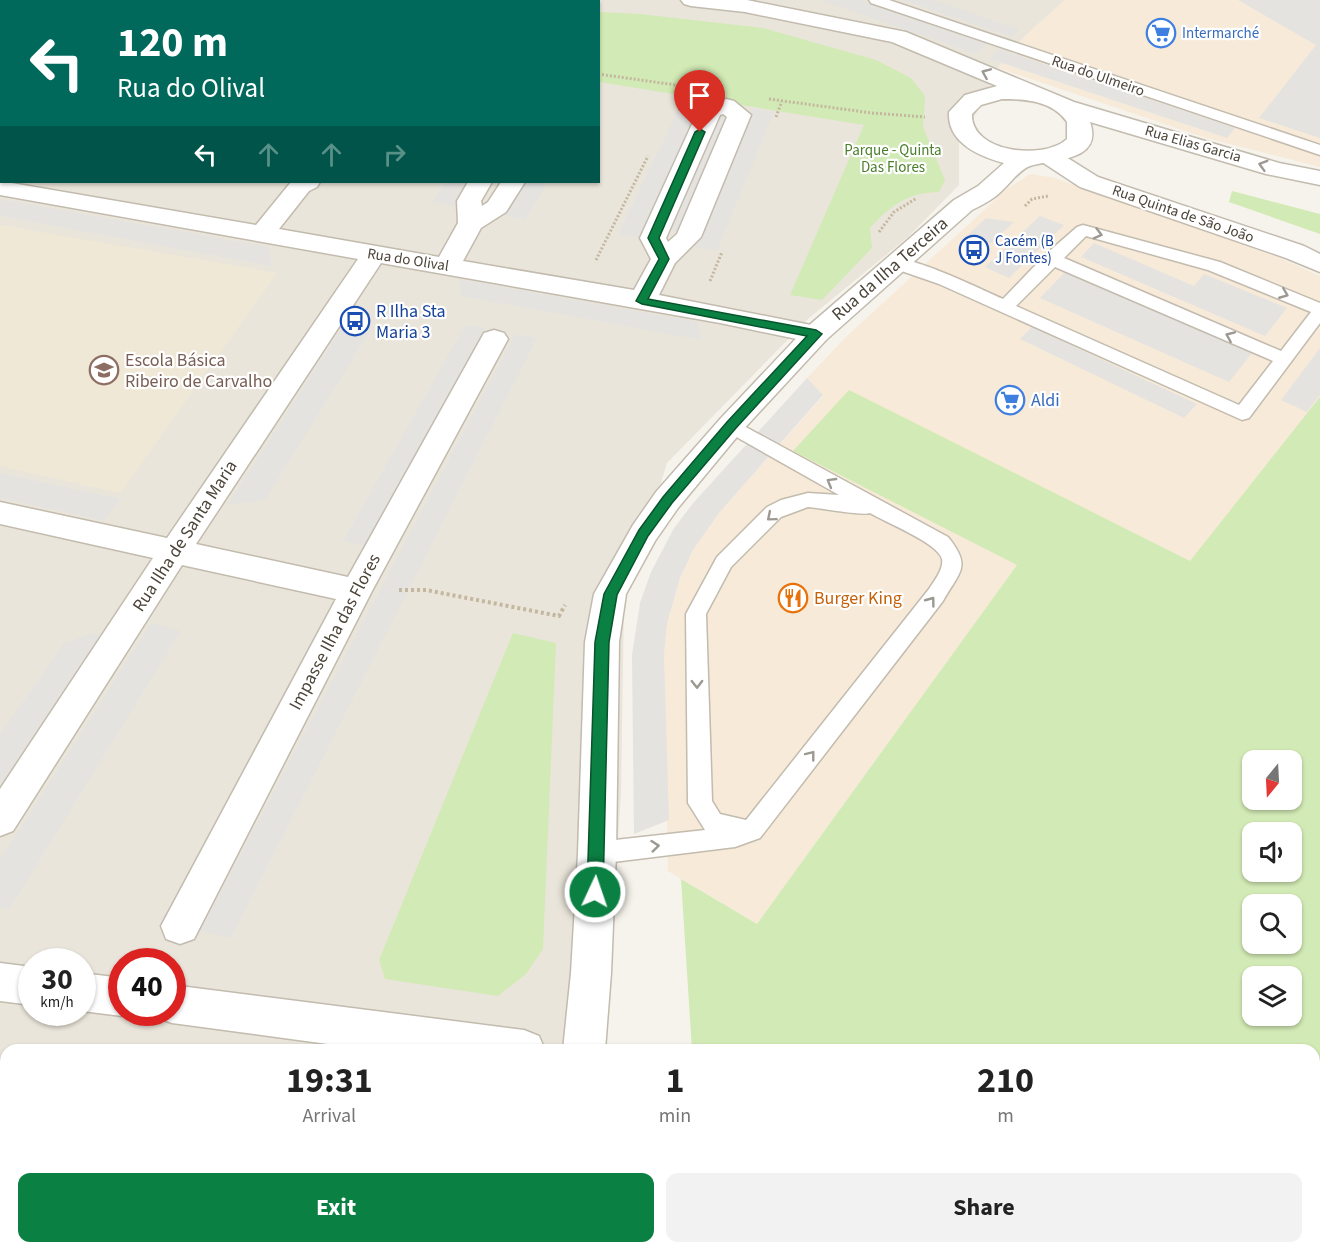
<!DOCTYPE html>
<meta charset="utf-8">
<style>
body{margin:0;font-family:"Source Sans 3",sans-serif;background:#f2f2f2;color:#222;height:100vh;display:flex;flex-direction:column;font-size:22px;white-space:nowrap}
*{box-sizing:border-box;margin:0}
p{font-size:20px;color:#767676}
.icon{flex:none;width:33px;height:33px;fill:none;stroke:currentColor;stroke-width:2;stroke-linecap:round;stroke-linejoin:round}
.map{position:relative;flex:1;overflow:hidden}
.sheet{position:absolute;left:0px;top:1044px;width:1320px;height:210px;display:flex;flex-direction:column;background:#fff;border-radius:18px 18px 0 0;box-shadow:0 2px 4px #0004}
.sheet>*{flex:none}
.top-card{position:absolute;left:0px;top:0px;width:600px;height:183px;box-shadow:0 2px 4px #0004;background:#00695c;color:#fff;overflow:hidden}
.needle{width:39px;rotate:198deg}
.buttons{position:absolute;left:1242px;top:750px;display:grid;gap:12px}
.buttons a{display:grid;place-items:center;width:60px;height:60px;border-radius:12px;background:#fff;box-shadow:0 2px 4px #0004;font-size:30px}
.speed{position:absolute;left:18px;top:948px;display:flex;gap:12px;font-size:30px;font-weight:700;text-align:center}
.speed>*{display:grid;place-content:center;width:78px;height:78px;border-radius:50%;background:#fff;box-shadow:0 2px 4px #0004;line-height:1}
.speed small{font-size:15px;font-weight:400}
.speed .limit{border:9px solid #d22;background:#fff;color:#111}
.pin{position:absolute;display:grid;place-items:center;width:51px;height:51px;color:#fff;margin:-62px -26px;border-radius:50% 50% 50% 0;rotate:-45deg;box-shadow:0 0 6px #0007}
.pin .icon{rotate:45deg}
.me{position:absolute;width:66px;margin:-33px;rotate:3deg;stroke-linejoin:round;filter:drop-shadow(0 0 4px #0008)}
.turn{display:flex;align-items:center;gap:21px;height:126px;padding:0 18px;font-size:27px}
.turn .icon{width:78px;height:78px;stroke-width:2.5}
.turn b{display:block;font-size:42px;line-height:51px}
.lanes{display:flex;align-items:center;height:57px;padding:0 18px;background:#0003;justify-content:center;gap:30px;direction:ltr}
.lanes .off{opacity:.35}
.eta{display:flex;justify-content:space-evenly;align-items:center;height:102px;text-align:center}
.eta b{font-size:36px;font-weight:700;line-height:42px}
.cta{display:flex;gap:12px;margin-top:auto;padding:12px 18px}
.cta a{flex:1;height:69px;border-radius:12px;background:#0b8043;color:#fff;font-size:24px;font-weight:700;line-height:69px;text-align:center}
.cta a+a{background:#f2f2f2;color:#222}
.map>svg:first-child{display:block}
</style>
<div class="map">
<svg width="1320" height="1254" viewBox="0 0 1320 1254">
<rect width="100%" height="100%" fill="#f6f3ec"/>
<path fill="#eae5da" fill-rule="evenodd" d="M0,0h1065l-41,37 -26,31 -22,46 -17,25v46l-51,52 -99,81 -142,145 -43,138 -3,192 -17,257h-598v198h576v6h-582zM2,2h596v180h-596zM32,962h50v50h-50zM122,962h50v50h-50z"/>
<path fill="#f7ead8" d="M1065,0h255v167l-114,-29 -208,-70 26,-31z
M1030,174l25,4 225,80 40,18v163l-148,203 -155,-77 -260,359 -89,-53 -4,-216 3,-31 13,-46 13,-28 26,-37 104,-117 -16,-18 40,-42 160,-147z"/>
<path fill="#efe8d6" d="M0,225l277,48 -157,220 -120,-27z
M658,1248h393l13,6h-406z"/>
<path fill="#d2eab5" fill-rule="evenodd" d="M83,0h306l21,1 -318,1z
M598,12l42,2 123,14 113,32 35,18 14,18 -2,31 22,53 -6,12c-31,0 -49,14 -69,36l2,20 -50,52 -32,-5 74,-170 -265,-43z
M1232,191l88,23v20l-91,-32z
M849,390l341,171 130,-164v857h-256l-13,-6h263v-198h-622l-11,-171 76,45 260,-359 -224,-114zM1292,760v40h-40v-40zM1292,832v40h-40v-40zM1292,904v40h-40v-40zM1252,976h40v40h-40z
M513,633l43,10 -13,306 -17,25 -28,22 -113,-17 -6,-19z"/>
<path fill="#e5e3e0" d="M820,0h39l128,44 -11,10z
M902,0h31l86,29 -7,8z
M1238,0h82v138l-61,-20 57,-73z
M1000,49l235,79 -8,10 -237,-79z
M684,98l22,4 -65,136 -23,-4z
M752,108l22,4 -57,139 -23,-4z
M720,114l9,2 -51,115 -10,-1z
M445,182h27l-16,25 -24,-5z
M521,182h27l-23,38 -23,-5z
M0,199l269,48 3,19 -272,-50z
M1040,216l24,9 -55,53 -24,-11z
M986,218l28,4 -23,21 -29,-3z
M1094,243l100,43 10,-12 83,34 -22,28 -184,-79z
M1065,272l187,81 -23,29 -189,-84z
M460,279l238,43 3,18 -240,-44z
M465,325l21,3 -122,218 -21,-5z
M1032,327l165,77 -13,14 -164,-79z
M341,329l28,4 -104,167 -38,5z
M515,334l22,4 -306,600 -31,-7z
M1320,348v47l-13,17 -26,-12z
M807,378l16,17 -104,118 -26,37 -13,28 -13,46 -3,31 5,165 -35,14 -2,-179 8,-52 11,-31 23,-44 20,-26z
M0,473l120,26 -16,22 -104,-23z
M151,623l30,8 -172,279 -9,-2v-48z
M93,633l7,2 -100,151v-52l64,-91z"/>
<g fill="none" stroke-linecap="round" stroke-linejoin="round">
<g stroke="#c2bbae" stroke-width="3">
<path id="service" d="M869,0h20l431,145v10l-449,-152z
M1083,225l137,37 100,41v20l-71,95 -7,2 -303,-136 -49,-17 -2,-4 2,-4c20,-5 92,31 113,40l42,-44 32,-28zM1086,236l122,34 103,42 -30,39 -217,-93zM1055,267l218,94 -34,44 -223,-99z
M731,419l217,118c24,30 12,34 -5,64l-183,237 -25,9 -138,17 -8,-4 -4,-7 4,-7 8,-4 108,-12 -17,-27 -2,-189 31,-57 50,-50 14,-7 27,-7 31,2 -115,-65 -2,-5 2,-5zM808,507c13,1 54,9 62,6 15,9 68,30 72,46 2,10 -8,22 -13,30l-183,231 -26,-6 -8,-13 -6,-187 25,-47 50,-50z"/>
</g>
<g stroke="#c2bbae" stroke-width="3">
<path id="minor" d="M2,80v15l-2,1v-15z
M726,99l8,2 17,14 -50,122 -26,26 -16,32 167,33 4,6 -4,6 -10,3 -96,-20 -339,-60 -185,281 152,33 136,-244 10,-3 10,3 4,6 -136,252 -178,348 -14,5 -14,-5 -5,-13 175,-327 -154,-34 -169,266 -13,5v-47l153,-231 -153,-34v-22l167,36 191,-279 -358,-64v-14l256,44 35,-43h29l-3,5 -8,4 -30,38 160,28 19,-34 -1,-22 11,-19h24l-11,19 1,5 6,-4 13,-20h24l-19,30 -25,16 -18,33 171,29 17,-31 -11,-21 58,-127 4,-5zM723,114l4,3 -50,117 -9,8 -2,-4 54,-123z
M2,107v15h-2v-14z
M1050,150l8,2 40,25 206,69 16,8v18l-34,-14 -206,-71 -38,-25 -4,-5 4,-5z
M0,963l32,4v38l-32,-4z
M82,973l40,5v34h9l-9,4 -40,-5z
M172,985l352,45 15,6 6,14h-173l-200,-27 -14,-5 -2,-6h16z"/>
</g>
<g stroke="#c2bbae" stroke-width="3">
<path id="tertiary" d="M681,0h66l159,32 168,70 205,61 41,8v14l-54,-11 -176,-52c14,40 -38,37 -60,44 -12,4 -23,22 -34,30 -8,6 -16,10 -24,14l-146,130 -85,92 -63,76 -23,33 -29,53 -7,48 -3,211 -5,120 -6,77h-42l8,-77 7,-120 7,-211 9,-48 39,-69 23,-33 65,-74 85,-90 148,-128 24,-14 26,-23c-26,-7 -57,-21 -55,-51l16,-17 32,-9 -105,-44 -147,-30 -54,-6 -7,-2zM1002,99c23,0 51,2 65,23v17c-24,22 -97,13 -95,-25l9,-9z
M537,1248h44l1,6h-46z"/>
</g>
<path stroke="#c4b79f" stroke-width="3" stroke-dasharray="2 2" stroke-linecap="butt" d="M107,0l10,2
M598,74l92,13
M769,99l103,14 53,4
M776,117l6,-16
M1025,206l7,-7 16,-3
M879,232l15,-20 23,-14
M596,260l52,-104
M710,281l12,-29"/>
<path stroke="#c4b79f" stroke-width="4" stroke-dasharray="3 3" stroke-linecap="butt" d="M399,590h27l133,26 6,-11"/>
<use href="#service" fill="#fff" fill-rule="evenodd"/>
<use href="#minor" fill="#fff" fill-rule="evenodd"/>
<use href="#tertiary" fill="#fff" fill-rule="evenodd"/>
</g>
<defs><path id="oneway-chevron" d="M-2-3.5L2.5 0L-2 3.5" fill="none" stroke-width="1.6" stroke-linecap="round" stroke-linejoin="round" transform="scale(1.5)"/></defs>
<g stroke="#9c9892">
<use href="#oneway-chevron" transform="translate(986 73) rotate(-157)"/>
<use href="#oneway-chevron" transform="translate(1263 165) rotate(-164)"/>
<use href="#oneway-chevron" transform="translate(1098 234) rotate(15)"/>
<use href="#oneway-chevron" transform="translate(1284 294) rotate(22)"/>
<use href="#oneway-chevron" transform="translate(1230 336) rotate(-157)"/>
<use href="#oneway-chevron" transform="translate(831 482) rotate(-150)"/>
<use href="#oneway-chevron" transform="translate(771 517) rotate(140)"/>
<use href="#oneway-chevron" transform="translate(931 601) rotate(-53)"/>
<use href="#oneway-chevron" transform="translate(697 684) rotate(89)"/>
<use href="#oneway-chevron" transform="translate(811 755) rotate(-52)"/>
<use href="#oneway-chevron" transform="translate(655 846) rotate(-6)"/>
</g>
<path fill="#0b8043" stroke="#07532c" stroke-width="1.5" d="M700,129l5,3 -46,106 10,21 -21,40 168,31 6,4 -86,94 -64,75 -24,33 -31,59 -8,47 -6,250 -3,6 -5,2 -6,-2 -2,-6 8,-250 9,-48 35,-64 24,-33 64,-75 80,-86 -165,-32 -6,-3 23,-42 -11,-21 47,-106z"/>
<defs>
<g id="supermarket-ring" transform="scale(1.5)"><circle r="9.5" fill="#fff" stroke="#3f7fe0" stroke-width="1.5"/><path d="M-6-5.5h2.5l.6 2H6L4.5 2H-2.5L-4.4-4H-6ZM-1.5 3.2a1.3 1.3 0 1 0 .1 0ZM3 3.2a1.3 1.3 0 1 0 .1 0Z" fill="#3f7fe0"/></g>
<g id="bus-ring" transform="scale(1.5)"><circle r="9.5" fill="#fff" stroke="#1a4fb4" stroke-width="1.5"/><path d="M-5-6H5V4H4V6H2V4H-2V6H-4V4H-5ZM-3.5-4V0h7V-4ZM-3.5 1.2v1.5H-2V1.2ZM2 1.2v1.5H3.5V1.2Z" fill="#1a4fb4"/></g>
<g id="school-ring" transform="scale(1.5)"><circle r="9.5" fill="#fff" stroke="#8d6e63" stroke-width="1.5"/><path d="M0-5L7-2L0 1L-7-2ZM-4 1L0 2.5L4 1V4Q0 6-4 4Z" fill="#8d6e63"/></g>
<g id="restaurant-ring" transform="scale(1.5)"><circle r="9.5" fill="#fff" stroke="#e8710a" stroke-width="1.5"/><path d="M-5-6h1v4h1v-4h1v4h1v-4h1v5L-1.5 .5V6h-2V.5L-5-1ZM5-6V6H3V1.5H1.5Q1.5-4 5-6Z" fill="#e8710a"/></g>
</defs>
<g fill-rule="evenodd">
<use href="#supermarket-ring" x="1161" y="33"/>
<use href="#bus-ring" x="974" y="250"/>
<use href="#bus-ring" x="355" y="321"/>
<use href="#school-ring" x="104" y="370"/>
<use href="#supermarket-ring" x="1010" y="400"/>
<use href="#restaurant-ring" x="793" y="598"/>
</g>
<g text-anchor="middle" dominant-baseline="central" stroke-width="4.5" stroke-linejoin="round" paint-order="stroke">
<g font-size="15" fill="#366cbe" stroke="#fff" text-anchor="start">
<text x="1182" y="33">Intermarché</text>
</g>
<g font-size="15" fill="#4b4439" stroke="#fff">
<text transform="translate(1098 76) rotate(19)">Rua do Ulmeiro</text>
<text transform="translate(1193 144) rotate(16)">Rua Elias Garcia</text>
<text transform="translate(1183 214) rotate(19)">Rua Quinta de São João</text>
<text transform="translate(408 260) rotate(9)">Rua do Olival</text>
</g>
<g font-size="15" fill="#4a7f2a" stroke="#fff">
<text x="893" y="150">Parque - Quinta<tspan x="893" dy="17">Das Flores</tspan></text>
</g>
<g font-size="15" fill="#164399" stroke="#fff" text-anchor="start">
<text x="995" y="241">Cacém (B<tspan x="995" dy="17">J Fontes)</tspan></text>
</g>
<g font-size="18" fill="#4b4439" stroke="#fff">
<text transform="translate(890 269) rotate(-41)">Rua da Ilha Terceira</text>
<text transform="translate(185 536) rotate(-57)">Rua Ilha de Santa Maria</text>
<text transform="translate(335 632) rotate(-62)">Impasse Ilha das Flores</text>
</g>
<g font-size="18" fill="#164399" stroke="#fff" text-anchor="start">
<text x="376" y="311">R Ilha Sta<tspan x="376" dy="21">Maria 3</tspan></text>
</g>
<g font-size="18" fill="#785e54" stroke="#fff" text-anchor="start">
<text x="125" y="360">Escola Básica<tspan x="125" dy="21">Ribeiro de Carvalho</tspan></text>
</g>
<g font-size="18" fill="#366cbe" stroke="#fff" text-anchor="start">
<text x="1031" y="400">Aldi</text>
</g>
<g font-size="18" fill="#c56008" stroke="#fff" text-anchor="start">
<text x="814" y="598">Burger King</text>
</g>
</g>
</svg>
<div class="buttons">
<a><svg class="needle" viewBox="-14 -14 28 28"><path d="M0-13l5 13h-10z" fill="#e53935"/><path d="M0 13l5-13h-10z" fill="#767676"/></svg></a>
<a><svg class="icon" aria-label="sound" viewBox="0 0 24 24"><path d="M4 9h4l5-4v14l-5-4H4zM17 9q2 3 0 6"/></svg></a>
<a><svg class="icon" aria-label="search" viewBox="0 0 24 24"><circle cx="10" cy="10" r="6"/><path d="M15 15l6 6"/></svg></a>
<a><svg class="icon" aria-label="layers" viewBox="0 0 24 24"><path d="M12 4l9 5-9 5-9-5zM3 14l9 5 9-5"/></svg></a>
</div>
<div class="speed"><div>30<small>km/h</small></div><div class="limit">40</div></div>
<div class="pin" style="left:700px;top:132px;background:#d93025"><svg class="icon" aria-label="arrive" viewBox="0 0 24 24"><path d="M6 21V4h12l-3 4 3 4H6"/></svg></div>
<svg class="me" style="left:595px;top:892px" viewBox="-20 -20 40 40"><circle r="17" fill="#0b8043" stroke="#fff" stroke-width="3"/><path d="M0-11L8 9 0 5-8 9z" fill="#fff"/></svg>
<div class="top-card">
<div class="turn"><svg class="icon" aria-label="left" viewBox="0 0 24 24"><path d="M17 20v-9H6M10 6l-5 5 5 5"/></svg><div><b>120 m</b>Rua do Olival</div></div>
<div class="lanes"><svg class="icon" aria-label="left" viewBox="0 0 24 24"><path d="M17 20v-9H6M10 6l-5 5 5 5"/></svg><svg class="icon off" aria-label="ahead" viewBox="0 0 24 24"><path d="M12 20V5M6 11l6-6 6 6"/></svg><svg class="icon off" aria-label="ahead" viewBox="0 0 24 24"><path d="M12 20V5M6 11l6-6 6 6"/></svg><svg class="icon off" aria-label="right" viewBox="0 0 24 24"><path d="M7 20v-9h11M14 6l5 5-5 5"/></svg></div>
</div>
<section class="sheet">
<div class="eta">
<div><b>19:31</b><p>Arrival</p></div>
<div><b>1</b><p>min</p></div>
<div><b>210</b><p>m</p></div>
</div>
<div class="cta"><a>Exit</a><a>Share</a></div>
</section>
</div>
